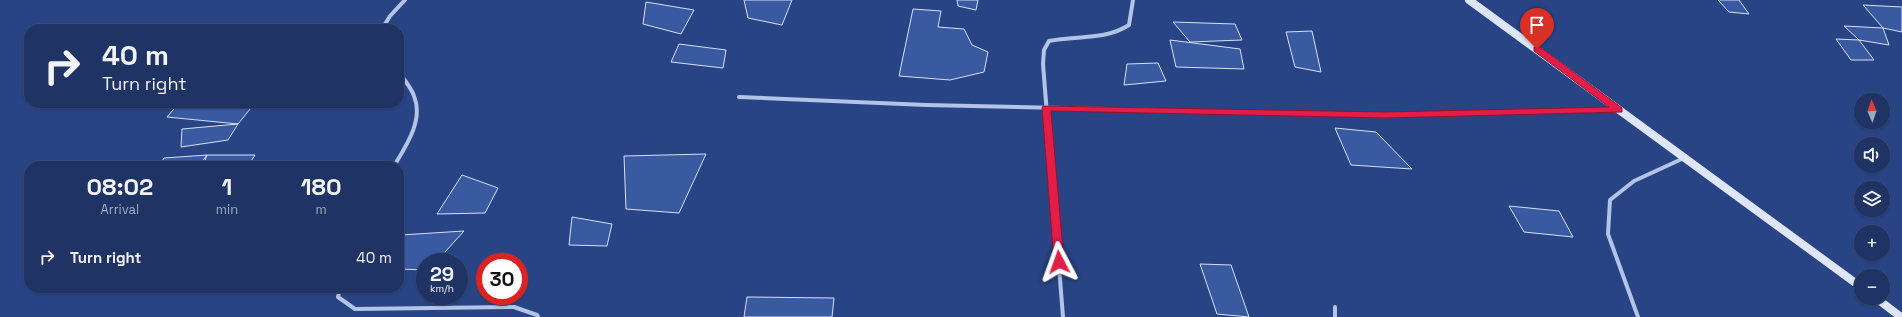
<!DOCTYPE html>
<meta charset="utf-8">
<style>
body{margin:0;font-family:"Space Grotesk",sans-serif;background:#2c3f6d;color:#f1f3f6;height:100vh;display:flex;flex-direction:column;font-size:15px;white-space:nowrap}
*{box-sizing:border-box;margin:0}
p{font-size:13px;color:#a1aabf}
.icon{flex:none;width:22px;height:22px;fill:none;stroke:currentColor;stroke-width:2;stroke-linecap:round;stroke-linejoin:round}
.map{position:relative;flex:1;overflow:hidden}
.side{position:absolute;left:24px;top:161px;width:380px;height:132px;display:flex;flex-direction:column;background:#1f3364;border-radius:16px;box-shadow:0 1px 3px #0004,0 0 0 1px #3c4e78}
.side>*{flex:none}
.banner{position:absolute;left:24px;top:24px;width:380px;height:84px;border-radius:16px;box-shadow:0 1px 3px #0004,0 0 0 1px #3c4e78;background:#1f3364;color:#f1f3f6;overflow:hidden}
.needle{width:26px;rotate:358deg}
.tools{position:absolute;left:1854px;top:93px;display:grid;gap:8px}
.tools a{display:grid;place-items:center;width:36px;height:36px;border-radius:50%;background:#1f3364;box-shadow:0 1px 3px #0004,0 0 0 1px #3c4e78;font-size:20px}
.speed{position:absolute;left:416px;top:253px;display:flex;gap:8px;font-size:20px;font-weight:700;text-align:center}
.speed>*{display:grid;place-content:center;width:52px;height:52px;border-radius:50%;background:#1f3364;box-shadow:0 1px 3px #0004,0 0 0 1px #3c4e78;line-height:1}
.speed small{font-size:10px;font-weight:400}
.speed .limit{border:6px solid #d22;background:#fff;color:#111}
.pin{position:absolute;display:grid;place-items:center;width:34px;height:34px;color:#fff;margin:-41px -17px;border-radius:50% 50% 50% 0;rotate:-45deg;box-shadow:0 0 4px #0007}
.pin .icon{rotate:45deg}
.me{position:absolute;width:44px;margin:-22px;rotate:356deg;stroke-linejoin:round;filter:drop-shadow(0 0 3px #0008)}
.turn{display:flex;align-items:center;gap:14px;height:84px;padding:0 12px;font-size:18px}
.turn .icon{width:52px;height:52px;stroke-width:2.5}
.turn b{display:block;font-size:28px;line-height:34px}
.eta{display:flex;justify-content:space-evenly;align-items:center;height:68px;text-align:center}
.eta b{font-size:24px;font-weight:700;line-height:28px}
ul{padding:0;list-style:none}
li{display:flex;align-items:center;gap:12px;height:56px;padding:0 12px}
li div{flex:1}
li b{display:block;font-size:15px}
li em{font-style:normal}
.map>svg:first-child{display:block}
</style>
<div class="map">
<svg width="1902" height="317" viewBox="0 0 1902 317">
<rect width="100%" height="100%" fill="#294485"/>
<path fill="#3959a1" stroke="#d7e1f6" d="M744,0h48l-10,25 -34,-7z
M957,0h21l-2,10 -18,-4z
M1718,0h21l10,14 -20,-2z
M646,2l48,8 -13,24 -38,-10z
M1863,5l39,2v25l-19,-4z
M913,9l28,2 -3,16 26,2 8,16 16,7 -4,20 -34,8 -51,-4z
M1173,22l62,2 7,16 -52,2z
M1844,26l39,2 6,17 -30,-5z
M1312,31l9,41 -26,-5 -9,-35z
M1836,39l23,1 15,20h-23z
M1170,40l70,9 4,20 -68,-2z
M679,44l47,6 -3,18 -52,-6z
M1158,63l8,18 -42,4 3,-21z
M179,103h76l-17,21 -71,-7z
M238,124l-10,16 -47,7 1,-18z
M1335,128l41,4 36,37 -61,-4z
M706,154l-27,59 -53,-4 -2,-53z
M207,155l-8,11h-40l5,-8z
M207,155h48l-7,11h-45z
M462,175l36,13 -13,25 -48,1z
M1509,206l50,5 14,26 -49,-5z
M572,217l40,7 -5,22 -38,-1z
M464,231l-28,31h-11v8l-26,-1v-29l2,-5z
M1200,264l31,1 18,52 -32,-3z
M747,297l87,1 -2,19h-88z"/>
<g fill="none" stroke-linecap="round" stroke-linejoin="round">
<path stroke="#b4c4e7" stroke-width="4" d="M382,29l8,-13 15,-16
M739,97l187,8 459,10 232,-5
M394,166c12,-20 30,-46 20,-70 -3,-9 -10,-16 -15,-24
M340,288l-2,9 17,12 159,-2 23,8 1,2
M1335,307v10
M1063,317l-20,-253 1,-14 5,-9c27,-6 55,0 80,-16l4,-25
M1638,317l-30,-83 2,-34 24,-19 50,-23"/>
<path stroke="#dde5f7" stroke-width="8" d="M1469,0l392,287
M1876,298l25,19"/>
</g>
<path fill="#e11d48" stroke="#92132f" d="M1534,47h6l82,61v4l-237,6 -334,-7 13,151 -5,4 -5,-4 -12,-154 1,-2 342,6 224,-5 -75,-56z"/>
</svg>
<div class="tools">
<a><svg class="needle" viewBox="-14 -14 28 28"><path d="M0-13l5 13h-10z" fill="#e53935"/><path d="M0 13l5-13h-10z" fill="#a1aabf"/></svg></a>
<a><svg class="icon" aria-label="sound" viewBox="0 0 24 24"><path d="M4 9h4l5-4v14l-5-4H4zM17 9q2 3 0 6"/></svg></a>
<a><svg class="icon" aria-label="layers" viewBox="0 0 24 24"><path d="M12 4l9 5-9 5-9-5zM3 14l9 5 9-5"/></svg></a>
<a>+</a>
<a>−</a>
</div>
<div class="speed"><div>29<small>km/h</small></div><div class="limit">30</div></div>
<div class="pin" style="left:1537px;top:49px;background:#d93025"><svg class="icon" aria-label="arrive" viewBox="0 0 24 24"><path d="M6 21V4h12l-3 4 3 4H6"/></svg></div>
<svg class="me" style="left:1059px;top:262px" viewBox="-20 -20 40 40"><path d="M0-17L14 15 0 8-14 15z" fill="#e11d48" stroke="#fff" stroke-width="4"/></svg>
<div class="banner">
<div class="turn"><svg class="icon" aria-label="right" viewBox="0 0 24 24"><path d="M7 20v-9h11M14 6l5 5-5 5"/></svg><div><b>40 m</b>Turn right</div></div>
</div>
<section class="side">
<div class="eta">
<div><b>08:02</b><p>Arrival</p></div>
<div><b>1</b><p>min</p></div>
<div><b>180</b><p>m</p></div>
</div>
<ul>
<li><svg class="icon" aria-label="right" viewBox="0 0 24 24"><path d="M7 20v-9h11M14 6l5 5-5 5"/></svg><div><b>Turn right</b></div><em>40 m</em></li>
</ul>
</section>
</div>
